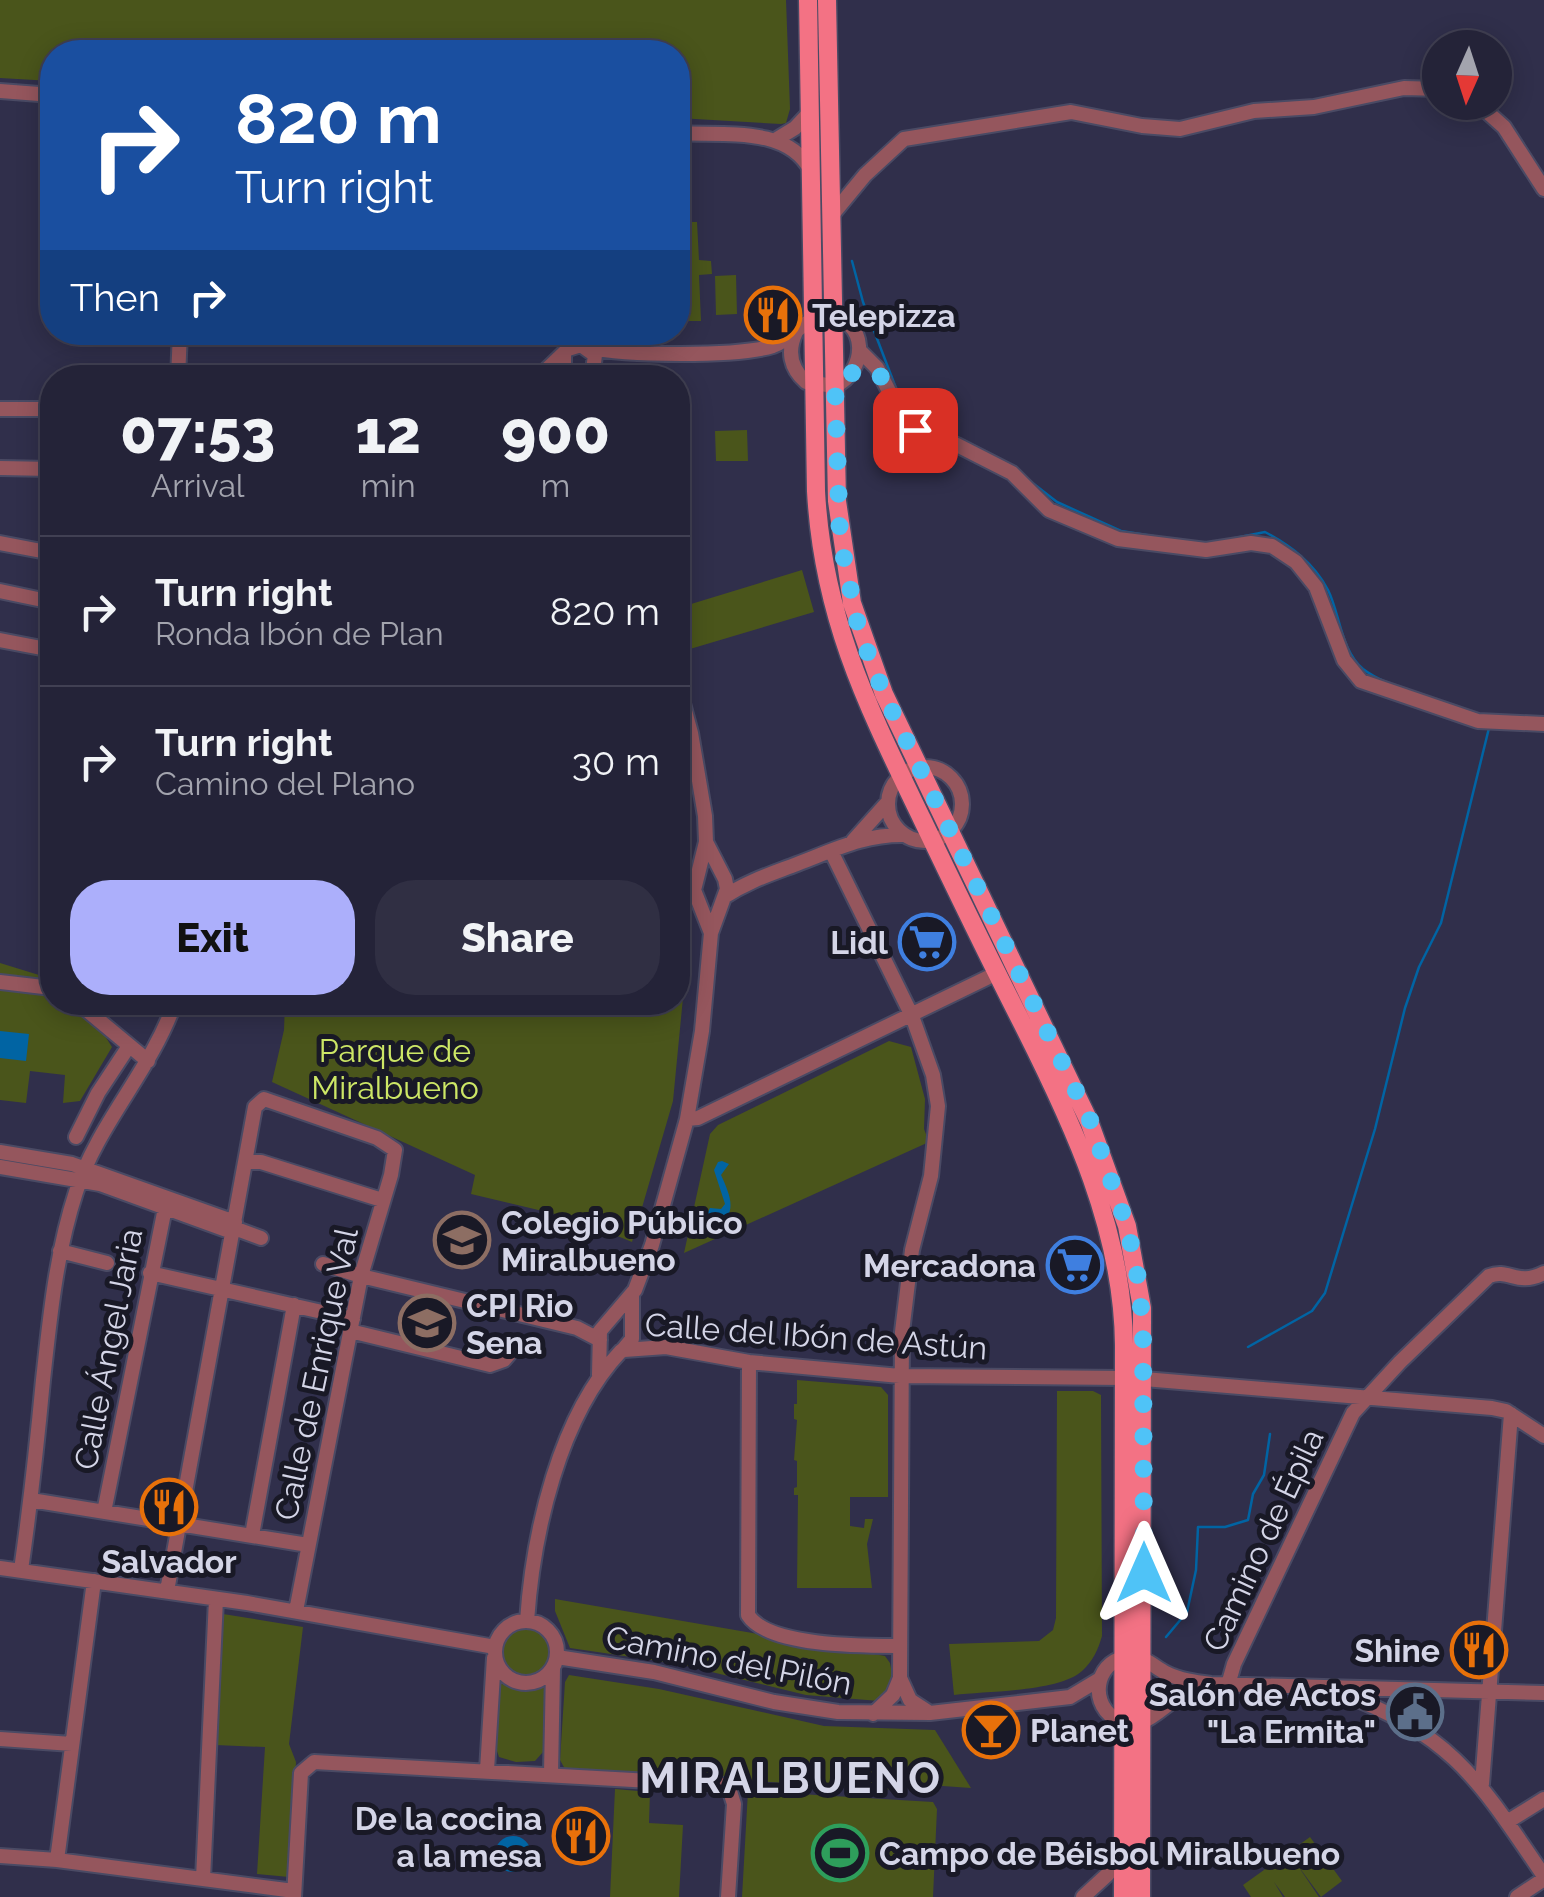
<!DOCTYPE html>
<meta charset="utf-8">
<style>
body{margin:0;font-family:Raleway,sans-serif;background:#302f43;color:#f1f3f6;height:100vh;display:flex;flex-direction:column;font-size:38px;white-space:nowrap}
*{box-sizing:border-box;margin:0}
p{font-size:32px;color:#a3a4ae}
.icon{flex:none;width:55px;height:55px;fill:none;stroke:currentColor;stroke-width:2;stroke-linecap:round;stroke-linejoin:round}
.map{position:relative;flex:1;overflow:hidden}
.details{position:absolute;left:40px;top:365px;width:650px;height:650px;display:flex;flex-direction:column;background:#242338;border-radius:40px;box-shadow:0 5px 25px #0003,0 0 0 2px #414053}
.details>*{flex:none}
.hud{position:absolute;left:40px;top:40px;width:650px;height:305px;border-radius:40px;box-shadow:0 5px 25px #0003,0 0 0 2px #414053;background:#1a4fa0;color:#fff;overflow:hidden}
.needle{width:65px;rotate:183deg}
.controls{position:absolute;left:1422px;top:30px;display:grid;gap:20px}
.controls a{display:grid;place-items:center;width:90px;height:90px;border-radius:50%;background:#242338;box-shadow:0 5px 25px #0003,0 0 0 2px #414053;font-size:50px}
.pin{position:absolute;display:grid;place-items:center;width:85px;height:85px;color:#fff;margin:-42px;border-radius:20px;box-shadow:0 5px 15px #0006}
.me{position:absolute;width:110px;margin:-55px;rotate:0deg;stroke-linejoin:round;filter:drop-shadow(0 0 8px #0008)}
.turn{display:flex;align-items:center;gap:35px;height:210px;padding:0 30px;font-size:45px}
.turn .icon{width:130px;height:130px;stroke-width:2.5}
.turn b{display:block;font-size:70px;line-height:85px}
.then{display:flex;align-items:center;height:95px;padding:0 30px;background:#0003;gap:20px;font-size:38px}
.eta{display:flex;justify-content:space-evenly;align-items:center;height:170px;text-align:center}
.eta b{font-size:60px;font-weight:800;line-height:70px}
.primary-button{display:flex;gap:20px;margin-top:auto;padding:20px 30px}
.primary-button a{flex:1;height:115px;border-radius:40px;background:#acaffb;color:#111;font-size:40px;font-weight:800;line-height:115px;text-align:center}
.primary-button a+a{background:#302f43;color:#f1f3f6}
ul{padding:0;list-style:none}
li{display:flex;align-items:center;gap:30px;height:150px;padding:0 30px;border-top:2px solid #414053}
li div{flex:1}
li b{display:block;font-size:38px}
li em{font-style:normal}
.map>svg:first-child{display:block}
</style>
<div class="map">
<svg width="1544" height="1897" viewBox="0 0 1544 1897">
<rect width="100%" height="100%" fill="#302f4b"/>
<path fill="#4a551b" d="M0,0h786l4,109 -4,14 -5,1 -103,-6v-66h-626v29l-52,-3z
M678,222h19l2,38 12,1 1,13 -13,1 2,46h-23z
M736,275l1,39 -21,1 -1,-39z
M747,430l1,31h-32l-1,-30z
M802,570l12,42 -124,37 -12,-41z
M678,908h5l8,7 -18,186 -41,141 -56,-23 -105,-25 4,-19 -203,-93 12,-52 1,-27 393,-1z
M0,963l52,16v23l32,1 28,44 -32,54 -17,2 2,-28 -35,-4 -4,32 -26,-3z
M889,1041l22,6 14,52 -1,30 5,13 -245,111 26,-119 8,-9z
M797,1380l84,7 7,8v102h-38v29l14,2 1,-9h8l-6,25 5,44h-75l1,-93h-4v-7l3,-1v-26l-3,-1 3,-40 -3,-1v-15h3z
M1057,1391h36l8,4 1,241c-4,14 -9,25 -20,35 -23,21 -96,20 -128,24l-5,-51 90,-3 14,-11 3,-12z
M555,1599l330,57 5,7 3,16 -14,22 -73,-6 -127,-31 -109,-16 -15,-37z
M223,1614l80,13 -14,117 7,18 -7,115 -32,-3 8,-127 -50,-2z
M500 1651a26 26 0 1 1 52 0a26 26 0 1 1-52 0Z
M569,1675l90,14 165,37 111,4 36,58 -71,-5 -1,7 -334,-21 -5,-9 5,-78z
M499,1683l21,7 27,-5 -4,67 -8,9 -19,1 -17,-5 -3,-9z
M615,1789l35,3 -1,31 34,2 -4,72h-69z
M748,1791l185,11 4,7 -4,88h-191z
M1310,1837l32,44 -21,16 -25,-34 23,34h-34l-11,-15 9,15h-32l-8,-12z"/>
<path fill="#0164a3" d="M0,1031l29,3 -3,27 -26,-3z
M722,1161l7,3 -8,11c10,22 18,41 -8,53l-6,-2 -3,-6 6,-12 11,1 4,-5 -11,-34 4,-8z
M495 1854a18 18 0 1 1 36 0a18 18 0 1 1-36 0Z"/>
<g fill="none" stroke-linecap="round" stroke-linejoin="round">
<path stroke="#0164a3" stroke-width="2.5" d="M852,261l11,41 36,94
M1030,481l27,21 64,29 57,9
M1235,538l30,-6c26,14 49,31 63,58 12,24 13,61 35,79 18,14 44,20 65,28
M1248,1347l64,-36 13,-18 50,-164 30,-121 14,-41 22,-44 48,-195
M1166,1637l21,-25 9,-42 2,-43h27l23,-7 5,-26 11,-19 6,-41"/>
<g stroke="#4a4a64" stroke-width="18">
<path id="minor" d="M0,91l52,4
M1476,102l28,25 40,62
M678,133c43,3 110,-8 133,38
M777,139l18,-11 15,-16
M832,215l33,-40 39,-36 167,-27 71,14 38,3 74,-18 60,-4 90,-19 36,1
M588,347c37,9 149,10 185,-1 20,-7 31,-29 53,-29 43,0 42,54 9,69l-29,-4c-16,-14 -19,-31 -10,-50
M861,352l16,16 29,56 51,21 55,28 37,37 69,29 88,11 45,-7 21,3 24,16 20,25 28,73 17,21 117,40 66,3
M564,354v15l10,9
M178,378l2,-46
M527,378l18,-7 23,-22 13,-4 14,10 -3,23
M0,409h52
M0,468l52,1
M0,543l52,10
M0,591l52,11
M0,640l52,10
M678,685l13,48 14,83 1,26 -12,48 17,43
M888 804a37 37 0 1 1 74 0a37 37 0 1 1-74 0Z
M853,841l34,-38
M831,851l81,165 21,59 5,31 -7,70 -19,74 -10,82 -2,346 10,22 20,13
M724,897c24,-16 47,-23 73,-33 37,-14 68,-30 108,-29
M0,982l52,6
M77,1002l71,59
M687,1119l11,-1 299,-145
M76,1137l22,-44 31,-47
M0,1152l72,12 163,58
M246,1162h15l121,38
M0,1167l100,17 129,47
M234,1228l27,10
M60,1251l47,12
M323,1264l38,12 216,52 23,12
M150,1273l203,46
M350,1331l140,34 14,-5 6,-7
M624,1350l42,-3 83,15 151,14 224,2
M622,1351l10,-12v-43
M749,1362l-1,253c20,32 117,31 152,31
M599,1375l1,-44 35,-41 17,-45 35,-126 15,-88 9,-98 16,-44 -2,-10 -19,-37
M1144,1379l348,29 14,3 38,25
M31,1500l277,45
M104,1512l63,-314
M252,1535l42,-230
M0,1568l247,35 248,44
M21,1570c9,-63 16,-126 22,-190 7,-63 13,-127 33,-188 22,-69 75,-121 99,-190
M167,1591l88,-484 9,-8 113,39 18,12 -4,25 -30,101 -65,335
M495 1652a31 31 0 1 1 62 0a31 31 0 1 1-62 0Z
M527,1621c6,-88 32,-205 94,-270
M557,1657l97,15 120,30 64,10 92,1 140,-16 30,-18
M1211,1684c-10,3 -20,6 -29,11 -21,11 -41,42 -68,23 -27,-18 -16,-61 17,-61 15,0 23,10 35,16 14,7 29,9 45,11l333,9
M1228,1685l6,-21 119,-251 47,-51 89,-86c20,-8 28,11 55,-3
M1338,1692c115,43 140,87 206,184
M873,1714l20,-19 7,-17
M0,1739l72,5
M487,1770l7,-112
M551,1773l2,-104
M1482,1784l29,-370
M1507,1822l37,-23
M0,1856l57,4 237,31
M57,1860l37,-279
M203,1879l13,-280
M294,1897l7,-124 13,-11 408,23 7,3 5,16 -6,93
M1083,1897l25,-23 13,-22
M1517,1897l27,-18"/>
</g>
<g stroke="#4a4a64" stroke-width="21">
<path id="major" d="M808,0l8,491c7,128 52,216 106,328 33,69 66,137 100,204 51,101 101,207 102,322l-1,552
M827,0l10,501 15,102 32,91 205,427 38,105 15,82 -1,589"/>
</g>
<use href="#minor" stroke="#95565d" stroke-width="14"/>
<use href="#major" stroke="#f37284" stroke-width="18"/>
</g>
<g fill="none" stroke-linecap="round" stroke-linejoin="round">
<path stroke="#4fc3f7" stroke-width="18" stroke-dasharray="0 32.4" d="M915,430l-14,-11 -22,-46 -24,-3 -11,12 -9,4 5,153 19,91 25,64 206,426 37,106 10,46 6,53 1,248"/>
</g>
<defs>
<g id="restaurant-ring" transform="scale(2.875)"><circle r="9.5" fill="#191926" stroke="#e8710a" stroke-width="1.5"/><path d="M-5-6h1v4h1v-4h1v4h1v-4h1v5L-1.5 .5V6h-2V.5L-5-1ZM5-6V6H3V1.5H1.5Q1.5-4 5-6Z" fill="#e8710a"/></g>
<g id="supermarket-ring" transform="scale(2.875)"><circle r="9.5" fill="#191926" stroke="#3f7fe0" stroke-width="1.5"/><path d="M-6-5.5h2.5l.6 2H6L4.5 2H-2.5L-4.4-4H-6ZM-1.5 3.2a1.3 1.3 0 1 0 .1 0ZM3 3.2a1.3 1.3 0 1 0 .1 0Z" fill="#3f7fe0"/></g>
<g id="school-ring" transform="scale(2.875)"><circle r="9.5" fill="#191926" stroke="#8d6e63" stroke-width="1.5"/><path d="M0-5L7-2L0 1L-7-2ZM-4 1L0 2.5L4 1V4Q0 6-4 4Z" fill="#8d6e63"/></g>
<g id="civic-ring" transform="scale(2.875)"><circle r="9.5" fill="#191926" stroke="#5c6f8a" stroke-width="1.5"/><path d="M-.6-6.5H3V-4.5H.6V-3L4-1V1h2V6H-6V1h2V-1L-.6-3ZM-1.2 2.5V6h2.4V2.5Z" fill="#5c6f8a"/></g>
<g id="bar-ring" transform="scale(2.875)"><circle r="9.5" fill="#191926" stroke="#e8710a" stroke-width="1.5"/><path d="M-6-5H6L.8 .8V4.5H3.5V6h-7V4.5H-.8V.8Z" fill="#e8710a"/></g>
<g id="stadium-ring" transform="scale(2.875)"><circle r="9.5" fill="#191926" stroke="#2e9e5b" stroke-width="1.5"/><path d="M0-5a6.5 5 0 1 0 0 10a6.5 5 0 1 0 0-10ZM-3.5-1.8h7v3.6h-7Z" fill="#2e9e5b"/></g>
</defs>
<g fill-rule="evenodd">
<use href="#restaurant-ring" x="773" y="315"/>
<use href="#supermarket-ring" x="927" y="942"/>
<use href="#school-ring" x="462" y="1240"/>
<use href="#supermarket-ring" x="1075" y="1265"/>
<use href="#school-ring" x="427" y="1323"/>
<use href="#restaurant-ring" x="169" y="1507"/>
<use href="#restaurant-ring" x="1479" y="1650"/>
<use href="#civic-ring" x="1415" y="1712"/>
<use href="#bar-ring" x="991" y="1730"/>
<use href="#restaurant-ring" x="581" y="1836"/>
<use href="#stadium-ring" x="840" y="1853"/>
</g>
<g text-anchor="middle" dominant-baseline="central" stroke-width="10" stroke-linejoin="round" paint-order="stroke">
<g font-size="32" font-weight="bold" fill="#d4d5e7" stroke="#191926" text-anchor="start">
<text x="812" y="315">Telepizza</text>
<text x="888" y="942" text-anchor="end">Lidl</text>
<text x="501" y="1222">Colegio Público<tspan x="501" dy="37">Miralbueno</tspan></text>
<text x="1036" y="1265" text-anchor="end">Mercadona</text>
<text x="466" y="1305">CPI Rio<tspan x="466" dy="37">Sena</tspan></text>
<text x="169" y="1561" text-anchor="middle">Salvador</text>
<text x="1440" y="1650" text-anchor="end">Shine</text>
<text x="1376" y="1694" text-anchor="end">Salón de Actos<tspan x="1376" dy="37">"La Ermita"</tspan></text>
<text x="1030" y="1730">Planet</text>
<text x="542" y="1818" text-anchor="end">De la cocina<tspan x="542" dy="37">a la mesa</tspan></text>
<text x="879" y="1853">Campo de Béisbol Miralbueno</text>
</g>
<g font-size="32" fill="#cde766" stroke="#191926">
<text x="395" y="1050">Parque de<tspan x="395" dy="37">Miralbueno</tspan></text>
</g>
<g font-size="32" fill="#d4d5e7" stroke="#191926">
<text transform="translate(816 1336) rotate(4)">Calle del Ibón de Astún</text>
<text transform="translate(108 1349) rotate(-79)">Calle Ángel Jaria</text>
<text transform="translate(316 1374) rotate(-78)">Calle de Enrique Val</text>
<text transform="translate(1263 1540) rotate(-65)">Camino de Épila</text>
<text transform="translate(729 1660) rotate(11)">Camino del Pilón</text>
</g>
<g font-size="42" font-weight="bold" letter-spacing="2.5" fill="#d4d5e7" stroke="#191926">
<text x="791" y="1778">MIRALBUENO</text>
</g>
</g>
</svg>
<div class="controls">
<a><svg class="needle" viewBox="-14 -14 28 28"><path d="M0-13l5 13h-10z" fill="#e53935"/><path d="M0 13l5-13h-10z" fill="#a3a4ae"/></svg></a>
</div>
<div class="pin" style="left:915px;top:430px;background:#d93025"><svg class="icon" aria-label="arrive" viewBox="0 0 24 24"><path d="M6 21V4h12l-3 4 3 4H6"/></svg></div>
<svg class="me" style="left:1144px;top:1573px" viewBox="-20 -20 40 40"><path d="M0-17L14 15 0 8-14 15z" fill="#4fc3f7" stroke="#fff" stroke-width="4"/></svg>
<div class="hud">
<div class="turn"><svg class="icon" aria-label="right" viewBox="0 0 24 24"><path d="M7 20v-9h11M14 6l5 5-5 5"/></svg><div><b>820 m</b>Turn right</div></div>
<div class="then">Then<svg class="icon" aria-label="right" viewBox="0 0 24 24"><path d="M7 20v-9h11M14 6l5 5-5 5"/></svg></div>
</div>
<section class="details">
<div class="eta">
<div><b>07:53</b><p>Arrival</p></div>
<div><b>12</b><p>min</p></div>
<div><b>900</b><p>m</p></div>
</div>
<ul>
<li><svg class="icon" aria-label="right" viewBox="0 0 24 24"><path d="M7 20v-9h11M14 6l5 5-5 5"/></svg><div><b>Turn right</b><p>Ronda Ibón de Plan</p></div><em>820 m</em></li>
<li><svg class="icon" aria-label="right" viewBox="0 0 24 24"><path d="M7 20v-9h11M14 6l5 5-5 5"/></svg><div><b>Turn right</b><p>Camino del Plano</p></div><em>30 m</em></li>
</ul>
<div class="primary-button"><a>Exit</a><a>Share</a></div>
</section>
</div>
